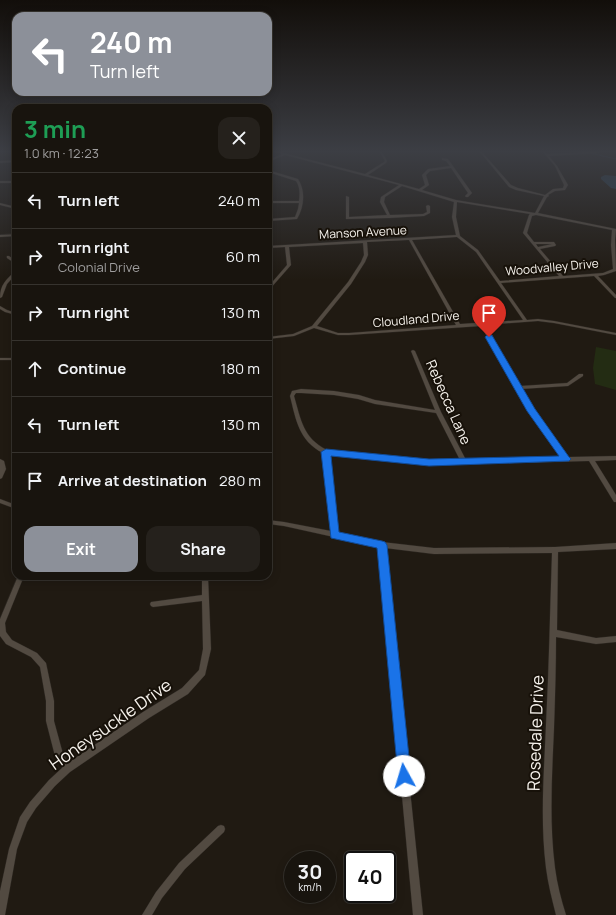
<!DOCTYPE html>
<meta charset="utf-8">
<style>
body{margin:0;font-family:Manrope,sans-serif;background:#25211c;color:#f1f3f6;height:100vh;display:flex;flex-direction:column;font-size:15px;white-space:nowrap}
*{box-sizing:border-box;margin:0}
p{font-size:13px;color:#9f9e9e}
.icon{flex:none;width:22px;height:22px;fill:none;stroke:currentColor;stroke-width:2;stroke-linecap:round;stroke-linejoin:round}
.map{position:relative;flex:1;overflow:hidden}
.sheet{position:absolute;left:12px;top:104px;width:260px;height:476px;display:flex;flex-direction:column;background:#18140e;border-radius:12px;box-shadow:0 2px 10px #0003,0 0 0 1px #36332e}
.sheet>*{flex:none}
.hud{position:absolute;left:12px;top:12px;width:260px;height:84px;border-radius:12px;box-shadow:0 2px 10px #0003,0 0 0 1px #36332e;background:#8c9099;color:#fff;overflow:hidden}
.speed{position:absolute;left:284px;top:851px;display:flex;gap:8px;font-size:20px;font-weight:700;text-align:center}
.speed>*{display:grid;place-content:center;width:52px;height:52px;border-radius:50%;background:#18140e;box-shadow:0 2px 10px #0003,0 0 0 1px #36332e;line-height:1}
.speed small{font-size:10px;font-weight:400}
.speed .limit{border:2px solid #111;border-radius:6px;background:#fff;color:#111}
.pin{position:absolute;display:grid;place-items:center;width:34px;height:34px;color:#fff;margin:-41px -17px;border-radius:50% 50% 50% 0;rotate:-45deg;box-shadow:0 0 4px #0007}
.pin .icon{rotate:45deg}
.me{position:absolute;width:44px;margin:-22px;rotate:354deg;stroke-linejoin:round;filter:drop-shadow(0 0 3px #0008)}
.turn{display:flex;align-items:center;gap:14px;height:84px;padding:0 12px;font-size:18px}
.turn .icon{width:52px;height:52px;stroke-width:2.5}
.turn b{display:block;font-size:28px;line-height:34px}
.round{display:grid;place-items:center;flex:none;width:42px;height:42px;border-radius:12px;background:#25211c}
.head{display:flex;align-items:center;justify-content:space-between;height:68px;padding:0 12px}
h1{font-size:24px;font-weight:700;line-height:30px;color:#1e9e55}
.cta{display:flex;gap:8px;margin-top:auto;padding:8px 12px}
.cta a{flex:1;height:46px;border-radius:12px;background:#8c9099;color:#fff;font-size:16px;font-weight:700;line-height:46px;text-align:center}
.cta a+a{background:#25211c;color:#f1f3f6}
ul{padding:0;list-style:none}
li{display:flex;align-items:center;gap:12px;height:56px;padding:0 12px;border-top:1px solid #36332e}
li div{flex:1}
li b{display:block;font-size:15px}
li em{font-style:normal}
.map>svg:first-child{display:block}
</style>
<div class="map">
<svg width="616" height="915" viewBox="0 0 616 915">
<rect width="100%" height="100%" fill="#201a12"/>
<path fill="#232c13" d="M596,347l20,4v39l-21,-6 -2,-16z"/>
<path fill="#294155" d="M605,175l11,1v13l-5,-1 -10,-9v-2z"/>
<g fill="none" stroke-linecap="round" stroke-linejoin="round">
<path stroke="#294155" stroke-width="1" d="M590,153l26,6"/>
<g stroke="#393530" stroke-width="0.5">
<path id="minor" d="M276,152h4l85,22 19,-12 1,-1 -5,-9h2l5,9 -1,2 -18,12 51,14 6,-4 -3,-10 6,-6 22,-3 -4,-5 -4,-1v-2l6,1 24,34 -4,4h-2l-1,-1 3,-3 -17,-25 -21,3 -4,4 3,10 -7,5 34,10 79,13 9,-17 -28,-6 -7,-3 -29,-35h2l29,33 7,3 27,7 8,-6 10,-1 1,-3 -9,-19 -12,-14h2l2,2 39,-2h14l-1,1 -50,3 8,10 11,19 -3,5 -10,1 -7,4 1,1 -2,1 -9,16 78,16 -1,11 1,31 -12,4 -6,1 18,19v3h-1l-21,-22 -93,7 26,37 11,-1 16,2 62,12v2l-62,-12 -16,-2 -53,4 35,61 47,-3 12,-9h4v2l-15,10 -47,3 12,21 35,47 48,-1v4l-21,1 21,34v7h-2l-25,-41 -160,4 -100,-11 8,79 45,9 52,6 121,-1 61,-4v6l-58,3 -1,78 39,8 20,-2v6l-20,2 -40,-7c0,30 -1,61 -2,91 -2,47 -5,93 1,140 2,16 6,31 11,47h-10c-4,-16 -8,-31 -10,-47 -6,-48 -2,-95 0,-143 3,-57 4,-115 6,-172l-118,1 -49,-6 38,367h-10l-34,-368 -95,-21 -16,-2v-4l16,2 47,9 -8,-78c-24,-12 -27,-33 -33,-57l2,-5 9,-2 33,2 25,4 16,5 60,10 -24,-59 2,-1 2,1 26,61 25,48 96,-3 -34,-46 -47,-85 -132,9h-11l-24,-7 -20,8 -26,3v-2l25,-3 19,-8 36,-44 13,-20 3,-7 -1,-12 -74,4 2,18 -22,25h-1v-3l19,-22 -2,-18 -17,1v-2l188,-11 -4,-18 2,-15 -52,-16 -17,11 -1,5 6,13 33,-1 4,-2 -1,-6 2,-1 2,1v7l-6,3 -35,2 -43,1v-23l3,1v20l38,-2 -7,-13 1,-5 18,-12 -114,-30 -17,7v-2l14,-6zM457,202l73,12 -1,1 -6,18 36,43 -59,5 -22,-31 -18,-14 -4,-19zM536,215l76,15 -1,15 2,24 -10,4 -40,3 -23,-27 15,-3 1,-1 -2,-3h-20l-7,-9 5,-17zM457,237l19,15 47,68 -63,4 -48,-84zM409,240l47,85 -107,8h-11l-21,-7 34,-42 14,-22 3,-7 -1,-13zM536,244h16l-14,3zM296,393h5l33,2 24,4 17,5 61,9 24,47 -31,1 -102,-11c-24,-12 -26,-30 -33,-54z
M16,160v2l-16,1v-2z
M268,170l30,9c8,12 6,28 -1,40l-29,2v-2l27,-2 3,-8 1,-6h-31v-2h31c1,-7 1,-14 -3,-20l-28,-9z
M0,181h16v2h-16z
M0,203l16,4v2l-16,-4z
M16,234v2l-16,1v-2z
M7,256h2l7,5v3l-9,-6z
M15,271h1v3l-9,10 -5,13 -2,1c0,-13 6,-18 15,-27z
M0,306l7,4 9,3v2l-11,-3 -5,-3z
M0,358h16v2h-16z
M0,459l4,2 2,8 -4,9 -2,1z
M0,499l16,6v4l-16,-6z
M18,576h6l-19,47 1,9 6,8 25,13 9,10 8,38v20l9,33 5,9 75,-51 39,-24 17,-18 4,-21 -1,-48 -49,6 -2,-1 -1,-2 1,-2 51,-7v-19h6l3,73 -6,26 -17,19 -39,24 -79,54 -15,14 -19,22 -9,14 -10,27 -12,66h-5v-24l9,-42 11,-32 10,-15 19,-22 13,-12 -7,-12 -9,-35v-20l-6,-34 -9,-10 -25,-13 -6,-8v-17z
M221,825l3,1 1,3 -1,3 -39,37 -23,29 -10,17h-10l14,-23 23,-29 39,-37z"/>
</g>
<use href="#minor" fill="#524a41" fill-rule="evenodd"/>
</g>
<linearGradient id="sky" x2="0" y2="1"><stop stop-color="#120e0a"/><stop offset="0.54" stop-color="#3c3e44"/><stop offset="1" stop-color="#3c3e44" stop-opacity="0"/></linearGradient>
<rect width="616" height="280" fill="url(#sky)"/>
<path fill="#1a73e8" stroke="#114b97" d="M487,335h5l1,2 42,72 34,48 2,2 -2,2 -140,5 -98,-10 8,76 43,9 3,1 2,3 24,231 -2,5 -5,2 -4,-2 -2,-5 -21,-228 -46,-10 -10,-86 5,-3 103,10 130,-3 -32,-45 -42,-74z"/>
<g text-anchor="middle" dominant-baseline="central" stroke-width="4" stroke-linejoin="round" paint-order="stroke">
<g font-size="12" fill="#f7f3ed" stroke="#171109">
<text transform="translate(363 232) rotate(-3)">Manson Avenue</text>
<text transform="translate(552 267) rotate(-5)">Woodvalley Drive</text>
<text transform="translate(416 319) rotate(-5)">Cloudland Drive</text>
</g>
<g font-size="14" fill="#f7f3ed" stroke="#171109">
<text transform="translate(449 402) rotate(66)">Rebecca Lane</text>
</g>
<g font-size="17" fill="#f7f3ed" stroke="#171109">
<text transform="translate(110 724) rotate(-35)">Honeysuckle Drive</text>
<text transform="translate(535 733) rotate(-88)">Rosedale Drive</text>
</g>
</g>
</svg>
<div class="speed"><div>30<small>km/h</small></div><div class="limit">40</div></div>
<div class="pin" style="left:489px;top:337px;background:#d93025"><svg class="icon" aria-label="arrive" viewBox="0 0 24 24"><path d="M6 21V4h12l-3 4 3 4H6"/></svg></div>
<svg class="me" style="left:404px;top:776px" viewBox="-20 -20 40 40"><circle r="19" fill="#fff"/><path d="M0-13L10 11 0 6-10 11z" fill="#1a73e8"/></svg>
<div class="hud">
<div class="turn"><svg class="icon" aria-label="left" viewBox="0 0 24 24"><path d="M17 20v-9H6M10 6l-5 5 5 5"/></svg><div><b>240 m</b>Turn left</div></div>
</div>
<section class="sheet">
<div class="head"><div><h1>3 min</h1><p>1.0 km · 12:23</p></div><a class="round"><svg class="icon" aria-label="close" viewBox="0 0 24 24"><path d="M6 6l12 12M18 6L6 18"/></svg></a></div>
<ul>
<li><svg class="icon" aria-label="left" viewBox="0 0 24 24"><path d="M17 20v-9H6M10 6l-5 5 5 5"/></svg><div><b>Turn left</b></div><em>240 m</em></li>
<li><svg class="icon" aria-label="right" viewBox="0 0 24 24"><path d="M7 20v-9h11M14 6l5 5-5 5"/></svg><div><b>Turn right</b><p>Colonial Drive</p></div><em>60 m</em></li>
<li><svg class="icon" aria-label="right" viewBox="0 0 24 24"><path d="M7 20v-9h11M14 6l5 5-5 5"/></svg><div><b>Turn right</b></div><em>130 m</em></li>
<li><svg class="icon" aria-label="ahead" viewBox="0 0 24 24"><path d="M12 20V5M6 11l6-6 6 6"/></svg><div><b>Continue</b></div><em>180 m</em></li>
<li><svg class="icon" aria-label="left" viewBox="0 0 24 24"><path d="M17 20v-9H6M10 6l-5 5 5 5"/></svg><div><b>Turn left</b></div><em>130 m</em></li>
<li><svg class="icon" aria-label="arrive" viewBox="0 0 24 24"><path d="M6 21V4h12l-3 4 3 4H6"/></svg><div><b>Arrive at destination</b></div><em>280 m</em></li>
</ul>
<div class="cta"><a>Exit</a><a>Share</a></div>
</section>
</div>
